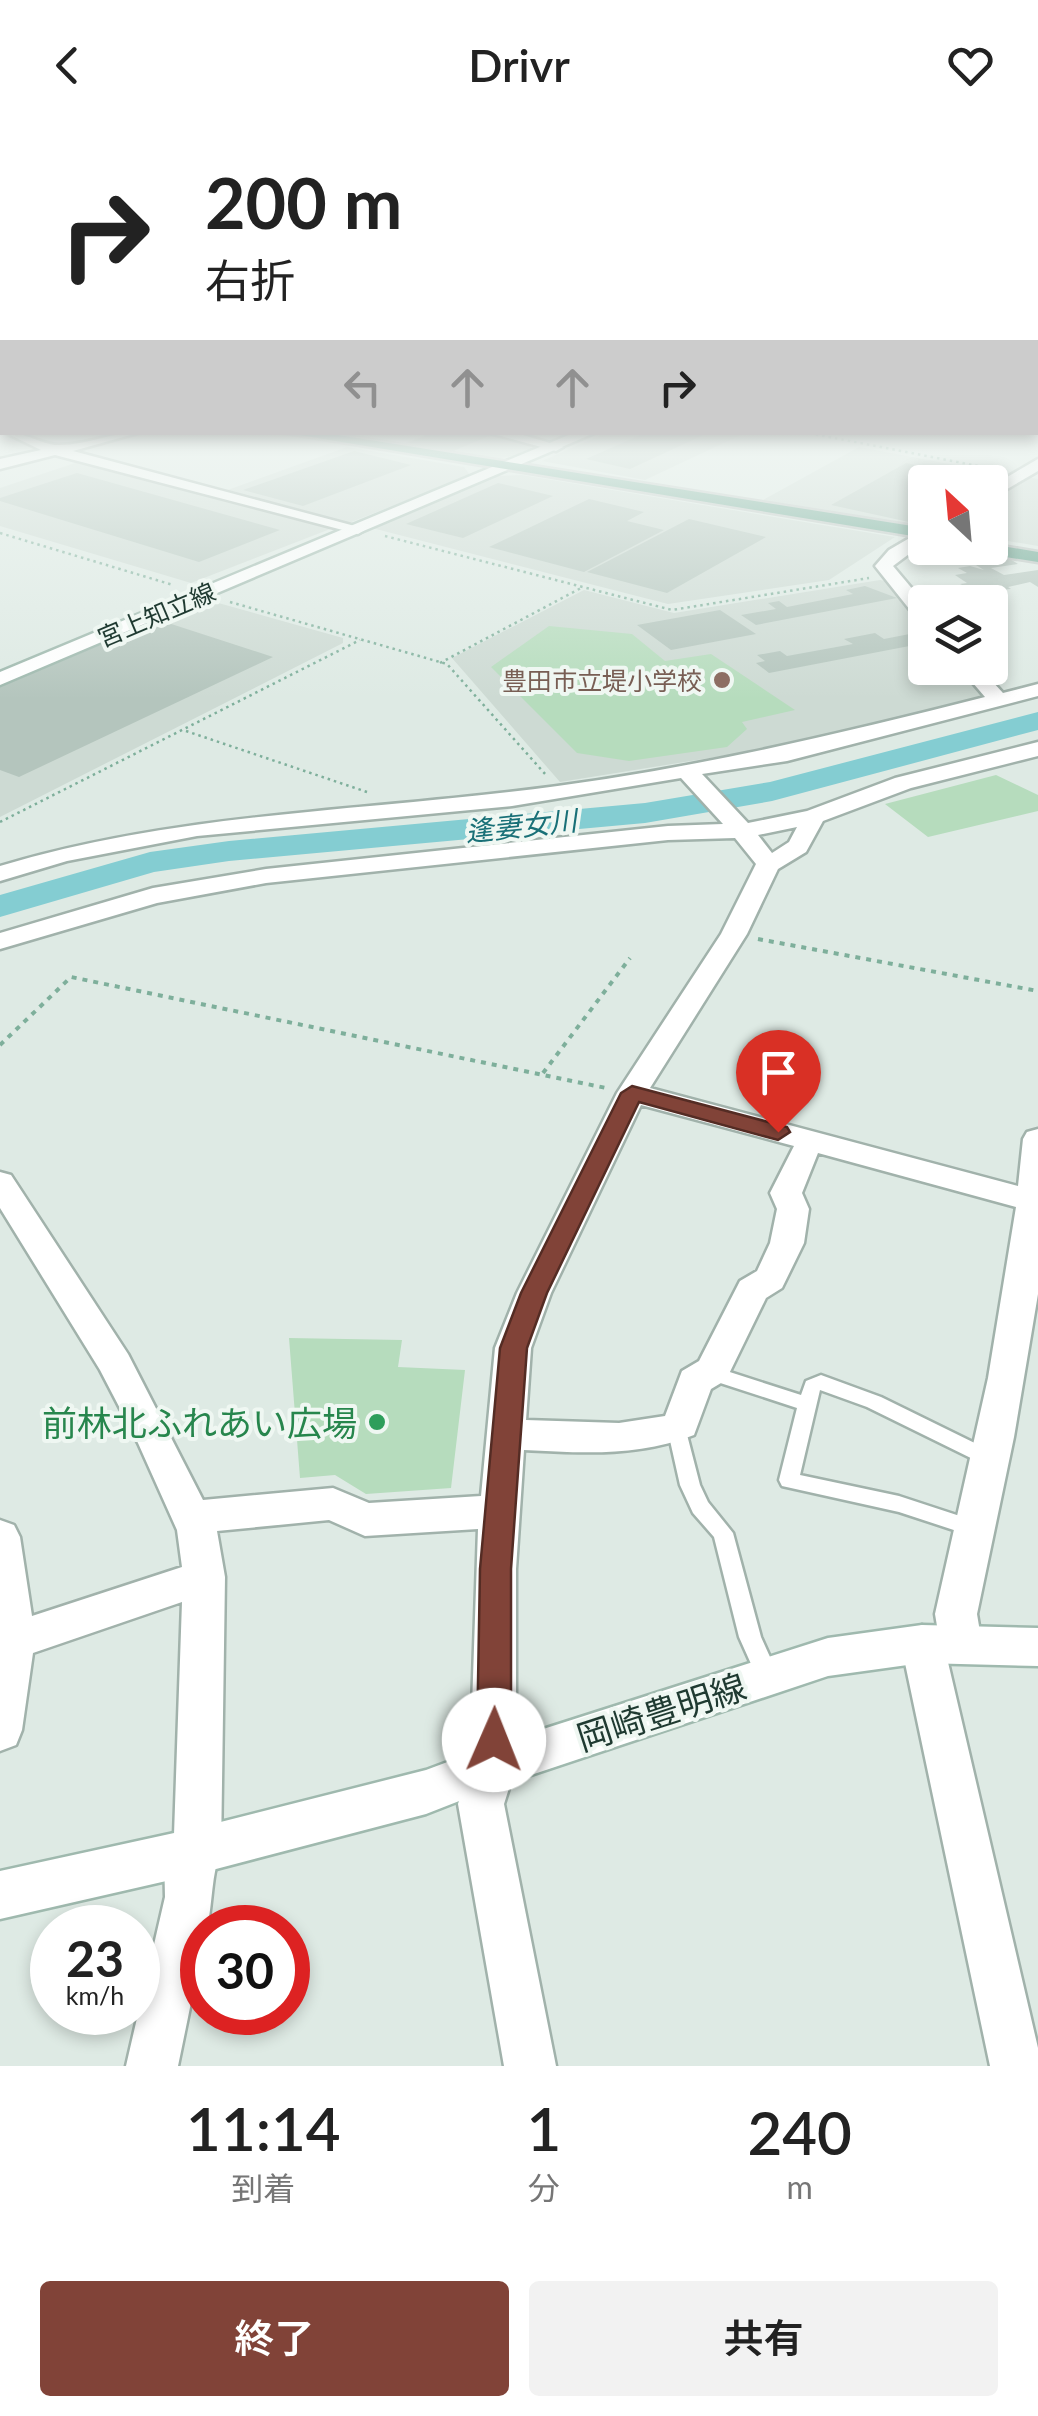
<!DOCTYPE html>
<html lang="ja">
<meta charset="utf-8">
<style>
body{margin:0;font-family:Lato,"Noto Sans JP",sans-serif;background:#f2f2f2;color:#222;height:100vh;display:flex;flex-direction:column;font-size:38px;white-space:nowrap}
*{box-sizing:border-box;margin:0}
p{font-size:32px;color:#767676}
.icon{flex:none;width:55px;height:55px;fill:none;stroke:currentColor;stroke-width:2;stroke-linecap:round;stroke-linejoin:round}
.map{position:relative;height:1936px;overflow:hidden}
.side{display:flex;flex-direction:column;background:#fff;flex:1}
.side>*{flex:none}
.guide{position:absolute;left:0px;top:0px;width:1040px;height:305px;box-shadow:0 5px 15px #0003;background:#fff;color:#222;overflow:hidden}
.needle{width:65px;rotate:334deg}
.buttons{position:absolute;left:908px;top:335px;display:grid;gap:20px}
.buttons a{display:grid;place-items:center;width:100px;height:100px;border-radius:10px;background:#fff;box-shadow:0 5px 15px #0003;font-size:50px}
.speed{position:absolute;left:30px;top:1775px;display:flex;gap:20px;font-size:50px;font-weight:700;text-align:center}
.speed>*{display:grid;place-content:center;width:130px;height:130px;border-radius:50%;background:#fff;box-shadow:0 5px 15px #0003;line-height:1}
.speed small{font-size:25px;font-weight:400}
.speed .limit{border:15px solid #d22;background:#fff;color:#111}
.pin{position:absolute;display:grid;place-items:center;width:85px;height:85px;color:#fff;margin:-102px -42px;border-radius:50% 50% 50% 0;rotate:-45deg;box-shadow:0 0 10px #0007}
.pin .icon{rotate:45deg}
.me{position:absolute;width:110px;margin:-55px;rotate:1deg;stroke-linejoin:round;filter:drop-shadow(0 0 8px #0008)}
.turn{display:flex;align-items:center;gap:35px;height:210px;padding:0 40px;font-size:45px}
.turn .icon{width:130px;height:130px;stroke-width:2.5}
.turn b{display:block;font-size:70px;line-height:85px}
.lanes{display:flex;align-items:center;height:95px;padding:0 40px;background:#0003;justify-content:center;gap:50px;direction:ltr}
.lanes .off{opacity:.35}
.eta{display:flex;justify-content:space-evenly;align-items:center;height:170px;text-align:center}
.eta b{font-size:60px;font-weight:600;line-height:70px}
.primary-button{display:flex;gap:20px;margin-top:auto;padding:20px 40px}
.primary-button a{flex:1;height:115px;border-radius:10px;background:#814338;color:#fff;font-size:40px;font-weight:600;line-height:115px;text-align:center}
.primary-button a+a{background:#f2f2f2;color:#222}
header{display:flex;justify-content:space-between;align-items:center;height:130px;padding:0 40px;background:#fff;font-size:45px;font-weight:600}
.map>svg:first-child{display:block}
</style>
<header><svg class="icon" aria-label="back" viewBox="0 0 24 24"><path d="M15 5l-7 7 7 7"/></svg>Drivr<svg class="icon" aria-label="heart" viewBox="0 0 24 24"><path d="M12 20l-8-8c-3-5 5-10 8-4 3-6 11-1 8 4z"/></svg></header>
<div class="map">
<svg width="1038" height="1936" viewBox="0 0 1038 1936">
<rect width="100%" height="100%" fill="#deeae4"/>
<path fill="#cddad3" d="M478,302l63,14 -25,10 -23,3 -92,-15 30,-11z
M606,303h139l-100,47 -103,-19z
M347,317l117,20 6,8 -121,48 -124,-32z
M859,317l138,26 4,3 -11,7 -65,-1v42l-7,2 -157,-25z
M84,330l254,66 -147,57 -191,-57v-38z
M522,345l373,62 -66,43 -161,24 -296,-76 123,-52z
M1026,347l12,2v67l-48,-8v-41z
M880,450l9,2 36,41v45h39l22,25 -2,5 -206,49 -218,35 -108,-124 132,-68 90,23z
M204,469l139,39v5l-343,174v-131z"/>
<path fill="#b6dcbd" d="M549,496l83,8 33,27 46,-7 84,56 -53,12 5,7 -20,18 -98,14 -52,-8 -86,-86z
M996,645l42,20v16l-110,26 -43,-33z
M289,1208l113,2 -4,27 67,3 -14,118 -85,6 -31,-19 -35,3z"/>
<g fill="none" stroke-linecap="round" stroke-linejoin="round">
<path fill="#84cdd2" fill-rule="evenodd" d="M1038,582v18l-266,71 -127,22 -416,38 -75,11 -154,45v-22l150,-43 79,-11 416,-38 125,-21z"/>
</g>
<path fill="#b4c5bd" d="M418,302h58l15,3 -40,17 -44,-9 18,-7z
M647,302h63l-80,37 -44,-10z
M354,321l57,14 -108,41 -60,-16z
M906,333l75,16 -6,3h-50v31l-16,9 -78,-17z
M77,343l203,57 -81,32 -199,-61v-3z
M498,353l55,13 -90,42 -57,-14z
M589,369l55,13 -17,9 37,9 -80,42 -95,-25z
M689,389l77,18 -99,56 -80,-21z
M1007,427l11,7 -27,4 13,7 34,-5v17l-8,-5 -22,5 3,2 -34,3 -17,-8 7,-1 -12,-8 12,-2 -9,-5 12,-2 14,4 -13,-8z
M865,456l32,12 -141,27 -15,-10 35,-6 -8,-6 11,-2 8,6 66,-13 -7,-4z
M720,480l36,24 -85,16 -34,-25z
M159,490l114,37 -254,120 -19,-7v-83z
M920,502l5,3v8l-156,30 -13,-10 9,-2 -8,-6 23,-4 7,5 66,-12 -9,-5 31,-6 9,6z"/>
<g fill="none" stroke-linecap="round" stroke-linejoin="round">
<g stroke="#a1b2ab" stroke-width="5">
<path id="lane" d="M711,1236l90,29 5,-14 15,-6 60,22 116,57 3,5 -3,5 -7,3 -7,-3 -116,-57 -47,-17 -20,85 99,21 73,24 7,2 3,6 -3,6 -7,2 -73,-24 -117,-26 -3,-6 18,-72 -92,-30 -3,-5 3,-5z
M676,1290l7,2 2,5 15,58 8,17 25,31 28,104 18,40 -3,7 -8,3 -8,-3 -21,-47 -25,-100 -21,-24 -13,-28 -13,-58 2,-5z"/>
</g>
<g stroke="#a1b2ab" stroke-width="5">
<path id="street" d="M4,302c22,0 40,14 55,13 28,0 54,-13 82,-13l-68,19 293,78 -8,5 -303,-79 -55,14v-10l41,-9z
M486,302h27l50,15 -7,4z
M1038,329v12l-48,28v-12z
M925,399v13l-32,24 32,38v18l-7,-2 -43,-54 14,-16z
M960,538h20l23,25 35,-9v12l-251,65 -85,13 46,49 59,-12 88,-33 143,-36v14l-127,32 -88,33 -17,31 -28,17 -31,65 -97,154 368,98 5,-47 4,-7 11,-3v165l-24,143 -37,177 5,30 -6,13 -15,6 -14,-5 91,390v18h-48l-89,-422 6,-13 15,-6 16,7 -3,-18 53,-236 28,-171 -198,-54 -16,40 7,16 -5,34 -22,45 -16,10 -40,82 -15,9 -17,46c-56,22 -111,18 -170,15l-8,119v197l-12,38 52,262h-52l-46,-262 12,-38 8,-237 -113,7 -36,-16 -112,11 8,46 -4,274c-10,24 -8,50 -14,77h-5v21l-24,117h-52l39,-169 -1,-44 10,-18 8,-233 -149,51 -11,77 -6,15 -16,6v-231l14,5 6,12 12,79 150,-49 -5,-37 -39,-87 -38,-73 -100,-162v-36l11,3 117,179 75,146 130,-12 36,15 112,-7 14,-148 22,-55 100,-200 104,-159 35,-70 -21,-26 -67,2 -402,43 -109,20 -157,46v-16l153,-45 113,-19 402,-43 55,-2 -42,-46 -169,28 -315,30 -130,25 -67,20v-15c166,-50 338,-54 509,-74 161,-18 319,-55 476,-95zM797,697l-8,15 -17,11 -14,-18zM641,975l153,41 -24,47 7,16 -7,34 -13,28 -17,10 -41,80 -17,10 -17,45 -46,7 -93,-3 5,-72 20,-55z"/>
</g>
<g stroke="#9fb9ae" stroke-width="5">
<path id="secondary" d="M576,302h21l-597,253v-13z
M922,1495l116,3v38l-116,-3 -94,13 -333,111 -69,27 -229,60 -197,45v-48l197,-43 229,-58 67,-25 335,-107z"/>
</g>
<g stroke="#bcc4c1" stroke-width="5">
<path id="primary" d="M281,302h38l606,96v10z
M990,414l48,8v10l-58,-9 -9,-5h19z"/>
</g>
<path stroke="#7eaf9b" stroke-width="2.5" stroke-dasharray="2.5 4" stroke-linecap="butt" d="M803,302l191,37
M0,403l173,52
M385,406l287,74 197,-32
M230,472l217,62 99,111
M440,533l141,-75
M186,601l181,61
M0,692l360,-182"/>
<path stroke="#7eaf9b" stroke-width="4" stroke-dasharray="5 6" stroke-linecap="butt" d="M758,809l280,52
M0,915l71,-68 535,111
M543,943l87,-115"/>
<use href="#lane" fill="#fff" fill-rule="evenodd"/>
<use href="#street" fill="#fff" fill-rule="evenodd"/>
<use href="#secondary" fill="#fff" fill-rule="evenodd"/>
<use href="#primary" fill="#62a18b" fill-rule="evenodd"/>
</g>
<linearGradient id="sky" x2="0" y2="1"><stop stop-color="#80bedf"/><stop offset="0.52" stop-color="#f0f6f3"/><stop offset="1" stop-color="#f0f6f3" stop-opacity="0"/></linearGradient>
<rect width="1038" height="569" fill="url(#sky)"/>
<path fill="#814338" stroke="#542c24" stroke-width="2.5" d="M632,956l155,41 3,5 -12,8 -139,-38 -92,191 -20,55 -16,221v171l-5,11 -12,5 -12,-5 -5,-11 3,-171 20,-221 21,-55 100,-200z"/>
<circle fill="#8d6e63" stroke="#eff7f2" stroke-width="4" cx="722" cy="550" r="10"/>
<circle fill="#2e9e5b" stroke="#eff7f2" stroke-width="4" cx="377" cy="1292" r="10"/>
<g text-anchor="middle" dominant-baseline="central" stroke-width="8" stroke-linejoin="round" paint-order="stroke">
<g font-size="25" fill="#1f3a31" stroke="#eff7f2">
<text transform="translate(156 484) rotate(-23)">宮上知立線</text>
</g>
<g font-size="25" fill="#785e54" stroke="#eff7f2" text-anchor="end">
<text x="702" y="550">豊田市立堤小学校</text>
</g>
<g font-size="28" font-style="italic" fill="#197077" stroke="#eff7f2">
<text transform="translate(521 695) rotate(-6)">逢妻女川</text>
</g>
<g font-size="35" fill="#27864d" stroke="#eff7f2" text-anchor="end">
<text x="357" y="1292">前林北ふれあい広場</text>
</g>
<g font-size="35" fill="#1f3a31" stroke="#eff7f2">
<text transform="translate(661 1581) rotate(-18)">岡崎豊明線</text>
</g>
</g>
</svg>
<div class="buttons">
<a><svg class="needle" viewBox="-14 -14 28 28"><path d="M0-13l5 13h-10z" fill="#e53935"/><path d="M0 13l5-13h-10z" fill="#767676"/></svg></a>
<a><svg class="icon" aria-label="layers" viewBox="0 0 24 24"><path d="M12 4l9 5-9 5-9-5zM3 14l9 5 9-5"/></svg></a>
</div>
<div class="speed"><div>23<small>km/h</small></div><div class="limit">30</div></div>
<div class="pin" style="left:778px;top:1002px;background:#d93025"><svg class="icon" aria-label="arrive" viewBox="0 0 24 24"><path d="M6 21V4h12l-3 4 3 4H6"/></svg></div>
<svg class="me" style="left:494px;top:1610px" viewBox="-20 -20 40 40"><circle r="19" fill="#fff"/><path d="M0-13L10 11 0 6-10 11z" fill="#814338"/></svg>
<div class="guide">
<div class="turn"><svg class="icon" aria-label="right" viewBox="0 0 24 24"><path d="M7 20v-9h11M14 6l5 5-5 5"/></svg><div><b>200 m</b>右折</div></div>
<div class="lanes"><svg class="icon off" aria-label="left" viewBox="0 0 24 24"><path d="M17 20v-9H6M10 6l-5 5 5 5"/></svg><svg class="icon off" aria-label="ahead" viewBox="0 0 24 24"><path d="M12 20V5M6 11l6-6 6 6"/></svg><svg class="icon off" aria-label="ahead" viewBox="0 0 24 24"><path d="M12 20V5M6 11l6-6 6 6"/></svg><svg class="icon" aria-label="right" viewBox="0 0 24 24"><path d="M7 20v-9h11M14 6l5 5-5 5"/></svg></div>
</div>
</div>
<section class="side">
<div class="eta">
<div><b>11:14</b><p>到着</p></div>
<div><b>1</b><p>分</p></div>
<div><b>240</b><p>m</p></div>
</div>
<div class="primary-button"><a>終了</a><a>共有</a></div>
</section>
